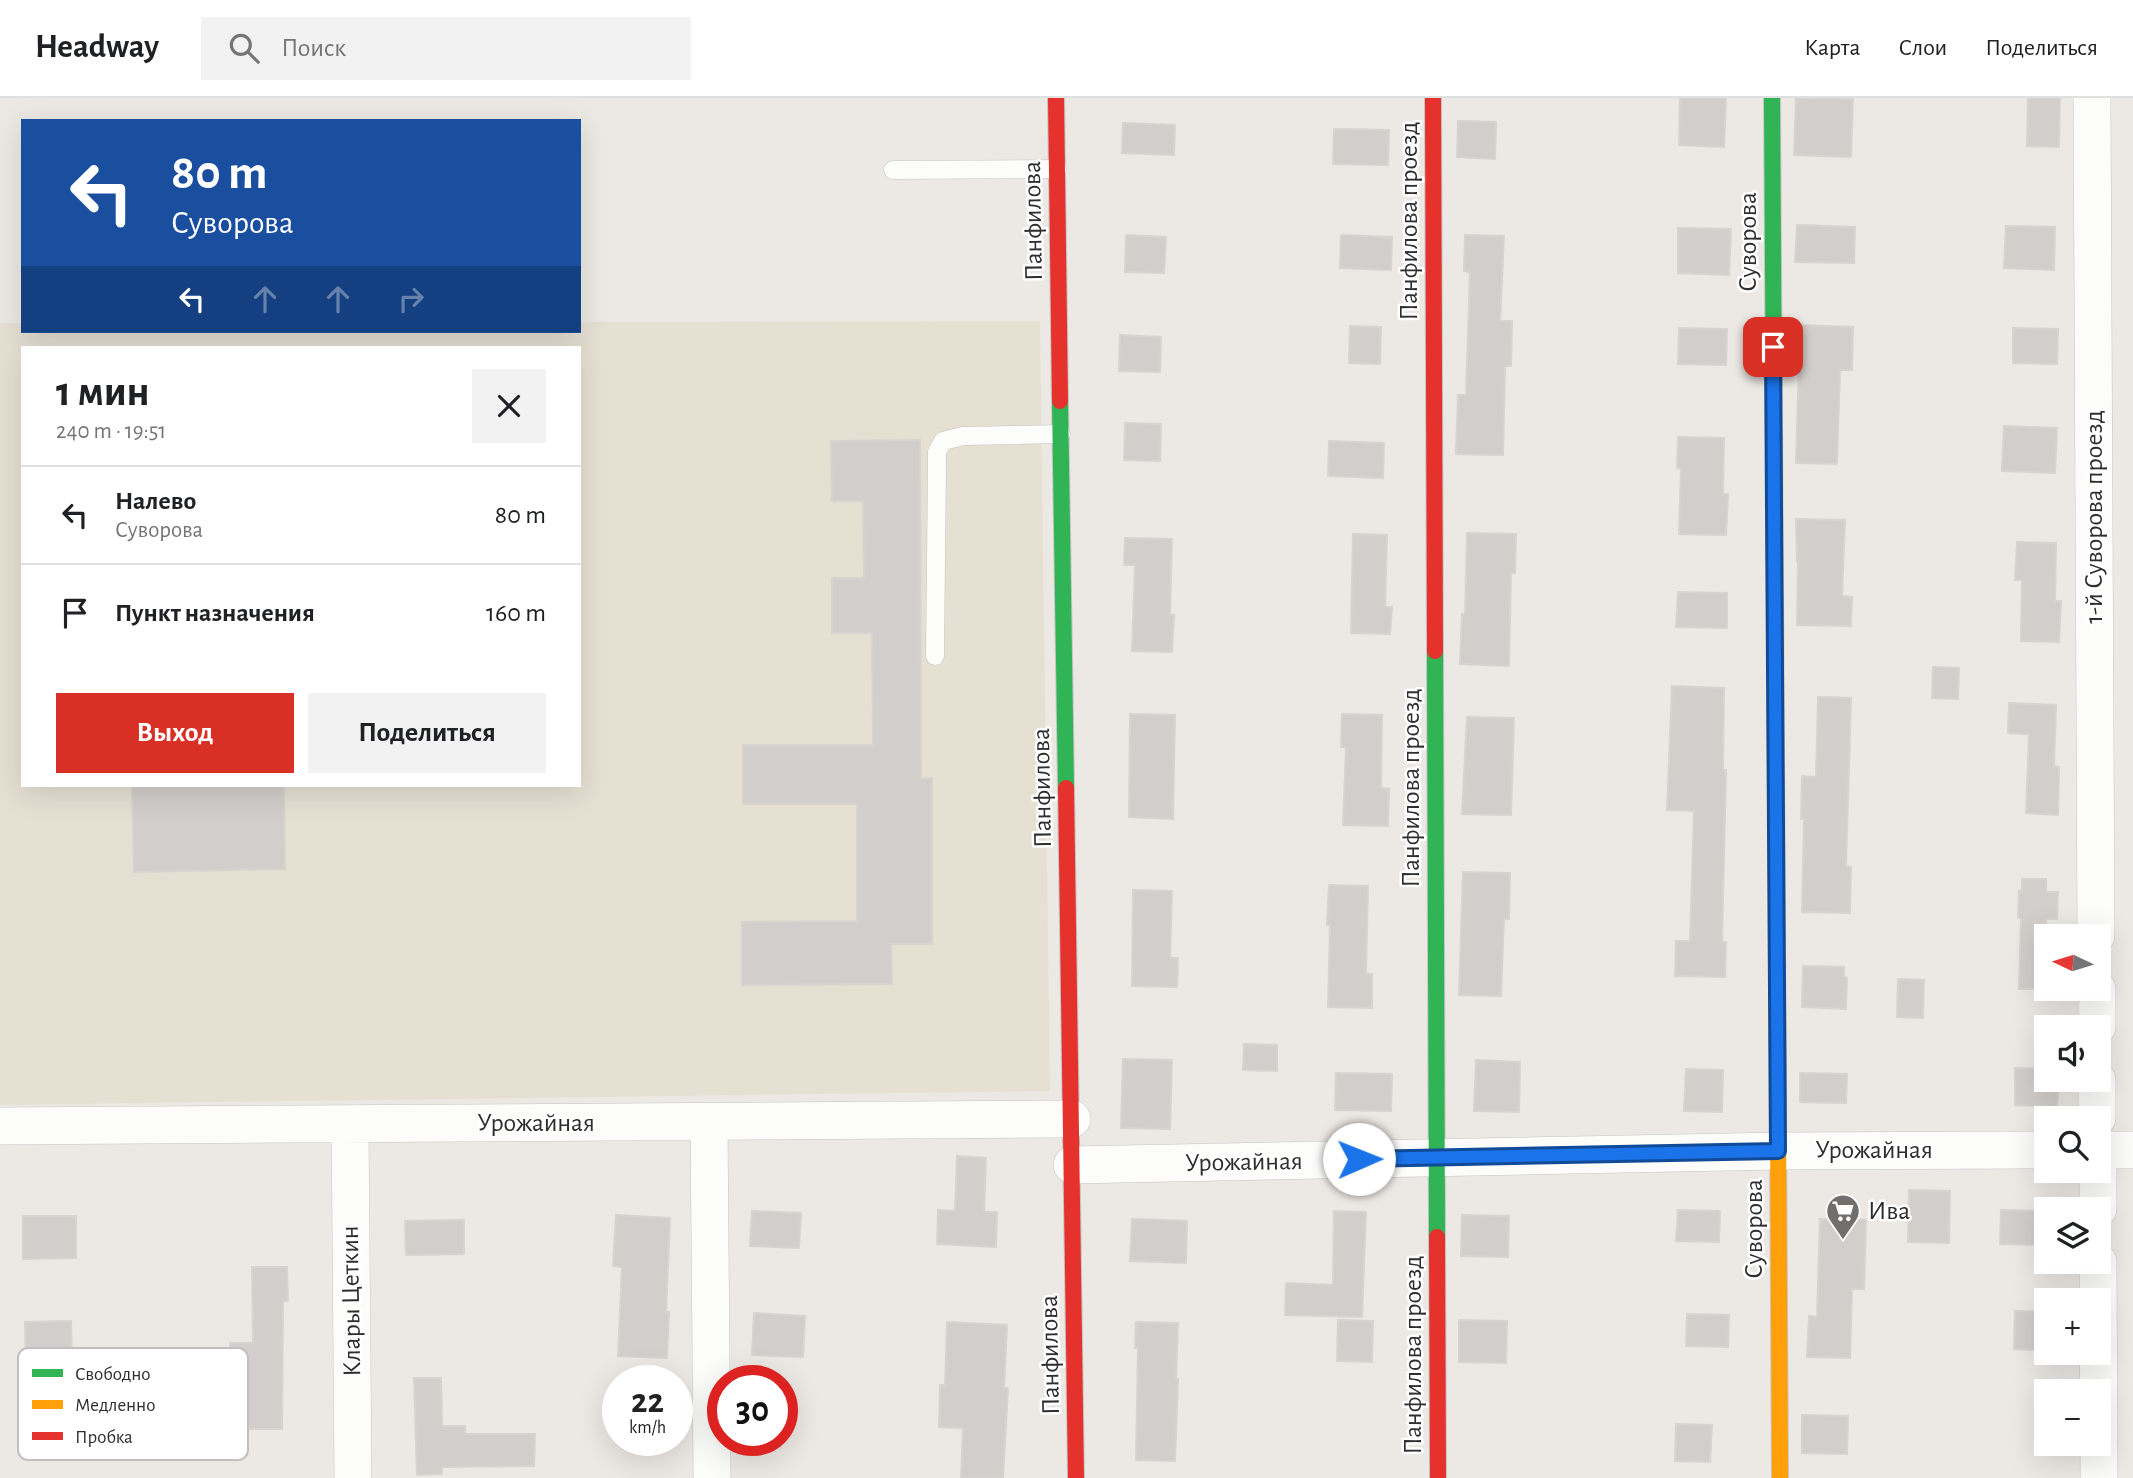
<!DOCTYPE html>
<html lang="ru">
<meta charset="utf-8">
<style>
body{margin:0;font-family:"Alegreya Sans",sans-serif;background:#f2f2f2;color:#202124;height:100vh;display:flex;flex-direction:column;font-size:26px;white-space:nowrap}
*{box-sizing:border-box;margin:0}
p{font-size:23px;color:#757577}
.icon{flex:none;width:38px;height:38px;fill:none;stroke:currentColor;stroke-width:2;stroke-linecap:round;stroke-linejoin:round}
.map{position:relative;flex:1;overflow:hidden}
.sheet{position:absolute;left:21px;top:248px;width:560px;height:441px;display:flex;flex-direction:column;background:#fff;border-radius:0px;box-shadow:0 7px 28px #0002}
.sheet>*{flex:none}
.banner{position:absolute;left:21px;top:21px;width:560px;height:214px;border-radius:0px;box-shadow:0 7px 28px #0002;background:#1a4fa0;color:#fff;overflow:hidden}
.needle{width:46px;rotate:274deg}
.tools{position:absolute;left:2034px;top:826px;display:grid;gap:14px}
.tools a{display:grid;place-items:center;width:77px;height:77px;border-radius:0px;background:#fff;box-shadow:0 7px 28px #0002;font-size:35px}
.speed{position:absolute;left:602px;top:1267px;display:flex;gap:14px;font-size:35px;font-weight:700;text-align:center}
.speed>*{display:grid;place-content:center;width:91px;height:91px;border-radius:50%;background:#fff;box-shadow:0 7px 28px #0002;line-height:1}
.speed small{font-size:18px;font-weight:400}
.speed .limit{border:10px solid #d22;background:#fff;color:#111}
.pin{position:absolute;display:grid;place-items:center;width:60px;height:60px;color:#fff;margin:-30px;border-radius:14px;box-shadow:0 4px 10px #0006}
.me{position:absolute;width:77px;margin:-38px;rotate:89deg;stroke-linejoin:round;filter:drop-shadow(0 0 5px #0008)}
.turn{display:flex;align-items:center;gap:24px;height:147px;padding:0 35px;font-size:32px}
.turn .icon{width:91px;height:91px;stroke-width:2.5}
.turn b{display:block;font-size:49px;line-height:60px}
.lanes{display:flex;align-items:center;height:66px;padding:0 35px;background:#0003;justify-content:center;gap:35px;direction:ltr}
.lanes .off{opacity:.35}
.round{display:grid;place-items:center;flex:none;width:74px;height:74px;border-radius:0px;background:#f2f2f2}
.headline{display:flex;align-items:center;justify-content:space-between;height:119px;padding:0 35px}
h1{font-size:42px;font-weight:700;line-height:52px}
.primary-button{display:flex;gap:14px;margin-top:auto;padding:14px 35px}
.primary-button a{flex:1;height:80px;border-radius:0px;background:#d93025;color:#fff;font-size:28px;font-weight:700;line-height:80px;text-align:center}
.primary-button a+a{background:#f2f2f2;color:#202124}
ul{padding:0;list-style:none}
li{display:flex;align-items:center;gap:21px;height:98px;padding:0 35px;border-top:2px solid #e0e0e0}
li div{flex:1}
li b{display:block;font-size:26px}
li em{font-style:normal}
header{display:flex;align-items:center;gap:42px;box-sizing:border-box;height:98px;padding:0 35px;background:#fff;border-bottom:2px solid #e0e0e0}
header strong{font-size:33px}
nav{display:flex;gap:38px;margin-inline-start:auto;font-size:24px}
.search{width:490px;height:63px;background:#f2f2f2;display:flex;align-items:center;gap:18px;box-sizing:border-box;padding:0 24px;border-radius:0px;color:#757577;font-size:26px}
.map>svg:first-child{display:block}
</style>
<header>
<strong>Headway</strong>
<div class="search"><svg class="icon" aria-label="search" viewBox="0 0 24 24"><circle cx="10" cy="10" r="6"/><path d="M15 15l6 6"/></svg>Поиск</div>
<nav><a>Карта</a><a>Слои</a><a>Поделиться</a></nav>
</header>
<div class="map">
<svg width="2133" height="1380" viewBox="0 0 2133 1380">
<rect width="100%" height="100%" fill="#ece8e4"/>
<path fill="#e6e0d3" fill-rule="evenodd" d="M1040,223l10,770 -1050,14v-782h23v8h556v-9zM23,250h556v438h-556z"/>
<path fill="#d1cecb" stroke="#d7d4d0" stroke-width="2" d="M1680,0h46l-2,49 -45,-2z
M1796,0l57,1 -2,58 -57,-2z
M2028,0h32l-1,49 -32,-1z
M1458,23l38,1 -1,37 -38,-2z
M1123,25l52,2 -1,30 -52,-2z
M1334,31l55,1 -1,35 -55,-1z
M1797,127l58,2 -1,36 -59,-1z
M2006,128l49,1 -1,43 -50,-2z
M1678,130l53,1 -2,46 -51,-2z
M1126,137l40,2 -2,36 -39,-1z
M1341,137l51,2 -1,33 -51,-2z
M1465,137l39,1 -4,85h12l-1,45h-6l-2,89 -47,-1 2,-59h8l4,-123 -6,-1z
M1800,227l53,2 -1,43h-12l-3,94 -41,-1z
M1350,228l31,1 -1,37 -31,-1z
M1679,230l48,1 -1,36 -48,-1z
M2013,230l45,1 -1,35 -44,-1z
M1120,237l41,2 -1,35 -41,-1z
M1125,325l36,1 -1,37 -36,-1z
M2004,328l53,2 -2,45 -53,-2z
M1678,339l46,1 -1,56h5l-2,41 -47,-1 2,-66h-4z
M920,342l1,339 11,-1v166h-41l1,40 -150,1v-63l115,-1v-117h-114v-59h130l-1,-112h-40v-55h32l-1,-77h-31l-1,-60z
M1329,343l55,2 -1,35 -55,-2z
M1796,421l49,1 -3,76 10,1 -1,29 -54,-1 1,-64h-1z
M1467,435l49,1 -1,39h-4l-2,93 -49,-2 2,-50h3z
M1353,436l34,1 -2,72h7l-2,27 -39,-1z
M1125,440l47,1 -2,76h4l-2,37 -40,-1 3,-86h-11z
M2017,444l39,1 -1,58h6l-2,41 -38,-1 1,-61h-7z
M1678,494l49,1v35l-51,-1z
M1933,569l26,1 -1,31 -26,-1z
M1672,588l52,2 -1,82h3l-4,172h4l-1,35 -50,-1 1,-35h14l4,-130 -27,-1z
M1818,599l33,1 -5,168 5,1 -1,46 -48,-1 2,-93h-3l1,-43 14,1z
M2009,605l47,2 -2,61 5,1 -1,48 -32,-2 3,-79 -21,-1z
M1130,616l45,1 -2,104 -44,-2z
M1342,616l40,1 -1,73 8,1 -1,37 -45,-1 3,-78h-5z
M1467,619l47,1 -3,97 -49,-1z
M132,688h152l1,83 -151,3z
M1463,774l47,1 -1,46h-5l-3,77 -42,-1z
M2022,781h24v13h12l-1,27h-11v70h-27l2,-71h-3l1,-27h3z
M1329,787l39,1 -2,88h6v34l-44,-1 2,-82h-3z
M1133,792l39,1 -2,67h8l-1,29 -45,-1z
M1803,868l41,1v10l3,1 -1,31 -44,-2z
M1898,881l26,1 -1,38 -26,-1z
M1244,946l33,1v26l-34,-1z
M1123,961l49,1 -2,69 -49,-1z
M1476,962l44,2 -1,50 -45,-1z
M2015,970l31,1v11h13l-2,27 -42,-2z
M1686,971l37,1 -1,42 -38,-1z
M1336,975l56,1 -1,37 -56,-1z
M1800,975l47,1 -1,29 -46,-1z
M957,1058l29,2 -2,54h13l-1,35 -59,-3 1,-34 17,1z
M1909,1092l41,1 -1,52 -41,-1z
M1678,1112l42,1 -1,31 -43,-1z
M2001,1112l44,1 -1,34 -44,-1z
M752,1113l49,2 -2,35 -49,-2z
M1334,1113l32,1 -4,105 -77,-2 1,-32 47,2z
M616,1117l54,3 -4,94h3l-2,46 -49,-2 4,-89 -9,-1z
M1462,1117l47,1 -1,41 -47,-1z
M23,1118h53v42l-53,1z
M1132,1121l55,2 -1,42 -56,-2z
M1820,1121l46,1 -2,69h-12l-2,69 -43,-1 2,-41 8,1z
M464,1122v34l-58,1 -1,-34z
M252,1169h35l1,34h-5l-1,128h-39l-1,-48h-11l-1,-38h23z
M2015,1213l31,1v38l-32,-1z
M754,1215l51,3 -2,41 -51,-2z
M1687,1216l42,1 -1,32 -42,-1z
M1338,1222l35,1 -1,41 -35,-1z
M1459,1222l48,1 -1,42 -47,-1z
M71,1223l1,46 -46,1 -1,-46z
M947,1224l60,3 -3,63h4l-5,90h-42l2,-50 -24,-1 1,-42h5z
M1136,1224l42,1 -2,56h2l-3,82 -39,-1 2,-112h-3z
M414,1280h27l1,48h23v8h70l-1,32 -92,1v7l-25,1z
M1802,1317l46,1 -1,38 -45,-1z
M1676,1326l36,1 -2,37 -35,-1z"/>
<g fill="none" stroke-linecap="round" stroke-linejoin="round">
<g stroke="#c5c4c5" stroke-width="19">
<path id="lane" d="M893,72l164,-1
M935,558l2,-193v-11l6,-11 20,-5 98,-2"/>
</g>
<g stroke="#c5c4c5" stroke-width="38">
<path id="street" d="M2092,0l4,838
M2097,891v38
M2097,982v38
M709,1024l3,356
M350,1026l3,354
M0,1028l1072,-7
M2098,1052h35
M1072,1067l706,-14 268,-1
M2098,1073v38
M2098,1164l1,216"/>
</g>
<g stroke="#c5c4c5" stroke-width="18">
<path id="fast" d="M1772,0l3,489
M1060,303l6,387
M1435,553l2,586"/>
</g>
<g stroke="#c5c4c5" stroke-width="18">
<path id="slow" d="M1777,851l3,529"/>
</g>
<g stroke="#c5c4c5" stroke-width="18">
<path id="jam" d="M1056,0l4,303
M1433,0l2,553
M1775,489l2,362
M1066,690l10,690
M1437,1139l1,241"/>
</g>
<use href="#lane" stroke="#fcfcfb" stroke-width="18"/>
<use href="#street" stroke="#fcfcfb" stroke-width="37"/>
<use href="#fast" stroke="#30b455" stroke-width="16"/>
<use href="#slow" stroke="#ff9f0a" stroke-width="16"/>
<use href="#jam" stroke="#e5322d" stroke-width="16"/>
</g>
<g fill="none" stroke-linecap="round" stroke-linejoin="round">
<g stroke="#114b97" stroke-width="18">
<path id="route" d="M1359,1061l419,-8 -5,-804"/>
</g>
<use href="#route" stroke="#1a73e8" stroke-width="12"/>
</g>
<defs>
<g id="supermarket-pin" transform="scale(1.75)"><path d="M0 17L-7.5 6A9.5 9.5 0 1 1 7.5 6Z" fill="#706f6e" stroke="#fff"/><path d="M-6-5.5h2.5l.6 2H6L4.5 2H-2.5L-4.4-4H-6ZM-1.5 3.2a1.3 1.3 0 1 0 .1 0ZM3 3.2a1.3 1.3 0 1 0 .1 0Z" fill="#fff"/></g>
</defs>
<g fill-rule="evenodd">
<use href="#supermarket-pin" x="1843" y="1113"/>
</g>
<g text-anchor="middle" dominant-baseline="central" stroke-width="5" stroke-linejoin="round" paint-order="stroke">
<g font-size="26" fill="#2e2e2e" stroke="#fff">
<text transform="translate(1033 123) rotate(-91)">Панфилова</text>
<text transform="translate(1409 123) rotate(-90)">Панфилова проезд</text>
<text transform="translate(1748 144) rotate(-90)">Суворова</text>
<text transform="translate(2094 419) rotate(-90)">1-й Суворова проезд</text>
<text transform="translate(1042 690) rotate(-91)">Панфилова</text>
<text transform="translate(1411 690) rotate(-90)">Панфилова проезд</text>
<text x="536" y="1025">Урожайная</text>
<text x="1874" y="1052">Урожайная</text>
<text transform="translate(1244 1064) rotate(-1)">Урожайная</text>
<text transform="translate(1754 1131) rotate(-90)">Суворова</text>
<text transform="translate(351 1203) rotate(-91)">Клары Цеткин</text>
<text transform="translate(1050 1257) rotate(-91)">Панфилова</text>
<text transform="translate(1413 1257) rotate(-90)">Панфилова проезд</text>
</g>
<g font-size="26" fill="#2e2e2e" stroke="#fff" text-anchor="start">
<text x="1868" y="1113">Ива</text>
</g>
</g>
<rect x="18" y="1250" width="230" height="112" rx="10" fill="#fff" stroke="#c0c0c0" stroke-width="2"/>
<rect x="32" y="1271" width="31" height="8" fill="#30b455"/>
<rect x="32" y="1302" width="31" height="9" fill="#ff9f0a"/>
<rect x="32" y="1334" width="31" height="8" fill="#e5322d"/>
<g font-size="19" fill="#2e2e2e">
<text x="75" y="1282">Свободно</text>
<text x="75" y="1313">Медленно</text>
<text x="75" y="1345">Пробка</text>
</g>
</svg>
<div class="tools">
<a><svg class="needle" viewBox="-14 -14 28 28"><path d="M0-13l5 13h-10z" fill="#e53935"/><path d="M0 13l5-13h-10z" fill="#757577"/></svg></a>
<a><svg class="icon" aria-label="sound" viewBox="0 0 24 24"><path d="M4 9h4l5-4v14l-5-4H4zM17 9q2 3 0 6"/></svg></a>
<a><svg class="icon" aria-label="search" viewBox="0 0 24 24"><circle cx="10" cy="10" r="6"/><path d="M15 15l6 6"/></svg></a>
<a><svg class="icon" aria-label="layers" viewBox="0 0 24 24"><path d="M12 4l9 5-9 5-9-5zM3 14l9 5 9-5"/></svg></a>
<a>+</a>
<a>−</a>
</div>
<div class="speed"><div>22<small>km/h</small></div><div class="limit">30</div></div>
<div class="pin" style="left:1773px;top:249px;background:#d93025"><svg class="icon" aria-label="arrive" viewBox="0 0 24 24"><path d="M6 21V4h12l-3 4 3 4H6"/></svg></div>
<svg class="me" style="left:1359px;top:1061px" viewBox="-20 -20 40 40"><circle r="19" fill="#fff"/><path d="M0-13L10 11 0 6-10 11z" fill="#1a73e8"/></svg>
<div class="banner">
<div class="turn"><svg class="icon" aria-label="left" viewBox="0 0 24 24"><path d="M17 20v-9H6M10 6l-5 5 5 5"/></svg><div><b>80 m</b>Суворова</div></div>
<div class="lanes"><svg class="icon" aria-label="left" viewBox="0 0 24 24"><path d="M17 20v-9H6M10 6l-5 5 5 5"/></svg><svg class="icon off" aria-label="ahead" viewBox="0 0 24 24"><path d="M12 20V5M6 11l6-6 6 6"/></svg><svg class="icon off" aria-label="ahead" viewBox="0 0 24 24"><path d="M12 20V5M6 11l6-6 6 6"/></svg><svg class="icon off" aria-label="right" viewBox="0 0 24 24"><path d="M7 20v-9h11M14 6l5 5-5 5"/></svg></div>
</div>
<section class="sheet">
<div class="headline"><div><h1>1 мин</h1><p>240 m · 19:51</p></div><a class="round"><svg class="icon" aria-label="close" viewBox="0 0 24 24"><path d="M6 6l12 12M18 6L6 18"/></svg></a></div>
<ul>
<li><svg class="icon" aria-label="left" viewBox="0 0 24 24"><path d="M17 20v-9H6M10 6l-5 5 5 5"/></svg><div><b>Налево</b><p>Суворова</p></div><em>80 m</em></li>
<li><svg class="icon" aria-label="arrive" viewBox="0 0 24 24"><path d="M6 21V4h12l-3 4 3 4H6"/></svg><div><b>Пункт назначения</b></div><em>160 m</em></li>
</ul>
<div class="primary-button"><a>Выход</a><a>Поделиться</a></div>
</section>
</div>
